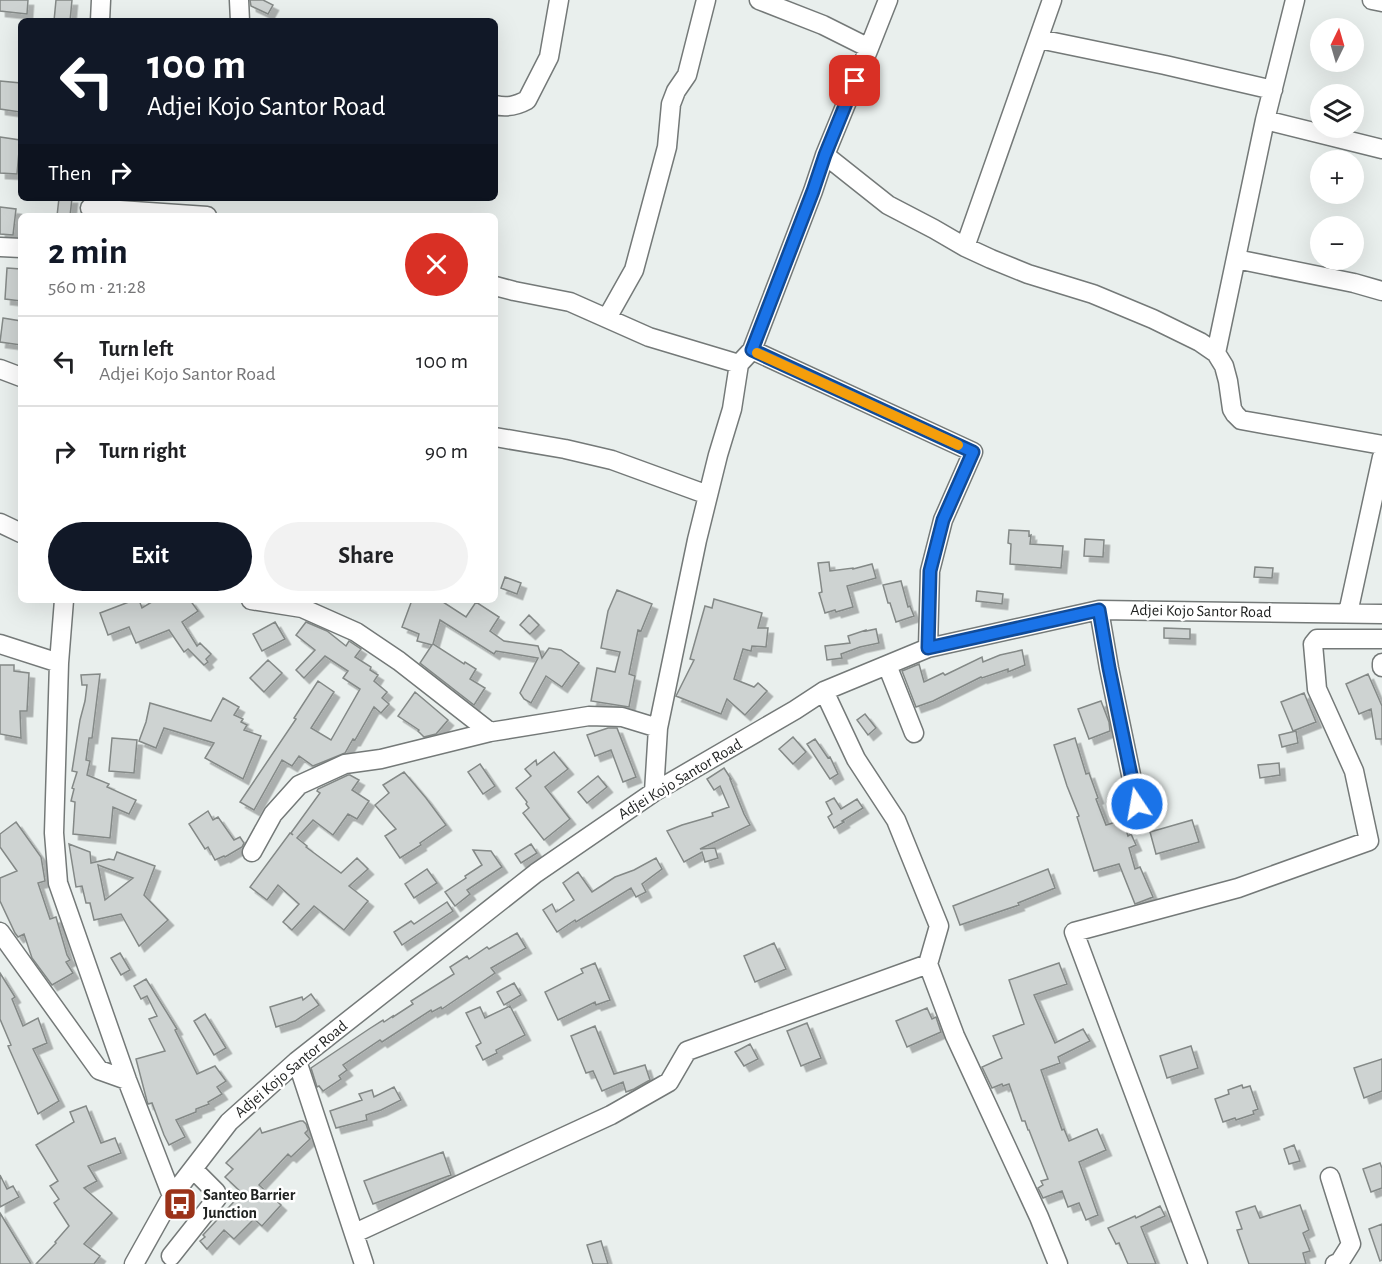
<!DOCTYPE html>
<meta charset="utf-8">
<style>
body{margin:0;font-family:"Alegreya Sans",sans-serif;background:#f2f2f2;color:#202124;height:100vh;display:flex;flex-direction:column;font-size:22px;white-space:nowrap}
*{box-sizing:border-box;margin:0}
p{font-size:20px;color:#757577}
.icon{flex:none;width:33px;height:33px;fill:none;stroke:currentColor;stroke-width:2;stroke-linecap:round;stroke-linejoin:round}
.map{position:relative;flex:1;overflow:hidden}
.side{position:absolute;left:18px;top:213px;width:480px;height:390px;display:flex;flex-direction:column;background:#fff;border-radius:9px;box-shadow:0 6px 24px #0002}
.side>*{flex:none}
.hud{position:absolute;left:18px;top:18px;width:480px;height:183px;border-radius:9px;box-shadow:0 6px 24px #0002;background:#111827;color:#fff;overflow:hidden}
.needle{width:39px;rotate:5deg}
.fabs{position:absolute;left:1310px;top:18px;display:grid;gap:12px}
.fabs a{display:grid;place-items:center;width:54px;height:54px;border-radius:50%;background:#fff;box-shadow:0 6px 24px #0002;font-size:30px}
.pin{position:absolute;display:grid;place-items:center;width:51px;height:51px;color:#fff;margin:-26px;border-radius:12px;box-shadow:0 3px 9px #0006}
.me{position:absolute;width:66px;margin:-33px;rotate:348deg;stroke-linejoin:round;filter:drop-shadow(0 0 4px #0008)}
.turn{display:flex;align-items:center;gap:21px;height:126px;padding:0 30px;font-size:27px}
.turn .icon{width:78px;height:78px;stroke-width:2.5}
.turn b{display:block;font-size:42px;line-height:51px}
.then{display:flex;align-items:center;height:57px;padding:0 30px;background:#0003;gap:12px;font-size:22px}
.round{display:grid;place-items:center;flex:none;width:63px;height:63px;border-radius:32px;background:#f2f2f2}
.head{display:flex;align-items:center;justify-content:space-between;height:102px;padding:0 30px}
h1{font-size:36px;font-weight:700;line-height:45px;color:#111827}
.cta{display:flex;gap:12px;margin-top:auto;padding:12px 30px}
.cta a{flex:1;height:69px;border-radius:36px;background:#111827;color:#fff;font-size:24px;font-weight:700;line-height:69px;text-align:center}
.cta a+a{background:#f2f2f2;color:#202124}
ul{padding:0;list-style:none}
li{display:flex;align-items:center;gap:18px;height:90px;padding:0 30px;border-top:2px solid #e0e0e0}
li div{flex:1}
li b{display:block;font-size:22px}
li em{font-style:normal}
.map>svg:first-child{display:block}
</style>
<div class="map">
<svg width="1382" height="1264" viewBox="0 0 1382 1264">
<defs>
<filter id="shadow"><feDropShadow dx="5.5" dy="5.5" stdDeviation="0" flood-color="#0004"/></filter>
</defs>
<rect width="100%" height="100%" fill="#e9efed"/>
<path fill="#ced3d2" stroke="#848987" stroke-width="1.5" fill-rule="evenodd" filter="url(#shadow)" d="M0,0h28l-1,14 -27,-3z
M56,0h16l-2,21h-16z
M250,0h13l10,5 -5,9 -17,-8z
M0,81l21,2 -1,29 -20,-3z
M0,137l20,3 -3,34 -17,-1z
M59,198h13l-2,18h-13z
M0,207l16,2 -3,26 -13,-1z
M7,268l14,1v32l-16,-2z
M3,318l18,3v24l-21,-3z
M1009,530l20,1v5l2,-1 -1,9 33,2 -2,22 -51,-4 1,-20 -3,-1z
M1085,539l19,1 -1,17 -19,-1z
M829,562l1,9 23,-3v1l19,-5 4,14 -29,8 6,21 -17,5 -1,-2 -10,3 -6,-20 3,-1 -4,-29z
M1255,567l18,1 -1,10 -18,-1z
M505,577l16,6 -4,11 -16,-6z
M901,581l7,26 2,-1 4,10 -18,6 -6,-19h-2l-5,-18z
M617,590l35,14 -11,27 -3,-1 -9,44 6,2 -6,31 -38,-6 6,-33 18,4 5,-20 -19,-4 7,-37z
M977,591l26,3 -1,10 -26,-3z
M714,599l48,14 -4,15h10l-2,19 -14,-1 -1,5 -8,-2 -9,30 20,8 4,-4 9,8 -22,24 -18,-16 -6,15 -45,-18 18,-36 -4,-1 15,-53 7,2z
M134,600h5l3,8 13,-8h35l8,11 -16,11 15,24 3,-3 11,11 -5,5 2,3 -4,3 -16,-16 -4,3 -15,-22 -33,13 -7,-16 -21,8 -8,-22z
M412,600h28l26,17 10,-15 23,15 -9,14 14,10 34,5 4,12 7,-10 12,2 18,13 -17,24 -16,-11 -15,27 -7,-4 -4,-6 18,-35 -42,-7 -2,3 -54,-34 -7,24 31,20 1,-2 11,7 -6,10 15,9 -11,17 -54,-42 12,-18 -15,-4 2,-7 -17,-7z
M529,615l10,10 -9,9 -10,-9z
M275,622l10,17 -23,12 -9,-17z
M306,622l21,9 19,15 3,-5 12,8 -6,8 16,10 -1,3 8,5 -4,6 13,11 -5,6 7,6 -8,9 -7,-6 -19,33 -2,-1 -8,14 -32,13 -14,-10 -7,10 -10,-6 -28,50 -14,-8 56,-83 -2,-1 24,-37 16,11 -23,36 20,12 29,-51 -17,-11 5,-7 -23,-15 -21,22 -8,-8 19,-20 -19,-15z
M1164,628l26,1v10l-26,-1z
M876,629l3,14 -19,4 -19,7 1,4 -15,2 -2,-14 25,-3 -2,-7 18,-6v1z
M1022,650l3,15 -17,7v-3l-26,9 -1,-1 -48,24 -17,6 -14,-36 17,-7 5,18 19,-9 2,2 37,-18 1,5 17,-7z
M268,660l14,13 -18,19 -14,-14z
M0,665h14v6l15,2 -2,38h-7l1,27 -21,-4z
M100,674l-8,64h-3l-3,22 4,1 -3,14 22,9 -2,3 29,13 -7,14 -16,-7 -3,31 -37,-4 2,-32 -4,-1 3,-12 -2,-1 5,-16 -5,-1 8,-51 5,-19 2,-16h-5l-1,-10z
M1368,674l14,32v33h-6l-5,-30 -12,5 -13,-30z
M415,692l33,28 -12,14 -12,3 -6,-6 1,-1 -21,-14z
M1304,693l12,29 -23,9 -12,-29z
M223,698l16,9 -5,8 9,4 -2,3 6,3 -3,5 17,6 -18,43 -38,-21 9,-15 -50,-15 -8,20 -17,-7 7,-19 4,-19 61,18z
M1101,701l8,21 1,9 -21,8 -11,-30z
M865,714l11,14 -8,7 -11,-15z
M608,728h9l19,49 -13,5 -12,-32 -16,6 -8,-21z
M1296,731l2,12 -16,4 -3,-12z
M793,737l13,15 -13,12 -14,-15z
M112,738l25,2 -3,33 -25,-2z
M1075,738l11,36 3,-1 9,25 -2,1 10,26 17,-5 5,16 3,-2 5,11 -7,3 6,21 5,-2 13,30 -18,7 -16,-40 -25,7 -17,-54 2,-1 -12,-30 -13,-41z
M815,739l13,19 2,-1 8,17 -8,5 -23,-35z
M554,752l14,17 -23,18 25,32 -26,21 -21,-27 6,-5 -3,-4 1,-2 -11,-14 15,-12 -6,-7 11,-9 1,5z
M1279,763l1,12 -20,3 -2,-13z
M480,764l15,22 -12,8 -15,-22z
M724,768l7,11h-1l14,35 6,11 -50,24 15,-1 3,10 -13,4 -3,-10 -18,10 -17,-31 15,-6 31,-9 -1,-3 17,-6 -9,-21 -6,4 -7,-11z
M404,772l22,26 20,27 -26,18 1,2 -21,13 -15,-22 11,-7 -21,-24 14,-12 -6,-8z
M348,775h2l9,5 -7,10 17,11 -12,18 -9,-5 -15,21 -20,-15 -16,18 10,8 -1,1 35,26 16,-15 11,11 -19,17 19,15 -24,29 -30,-24 -22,24 -9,-8 16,-18 -21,-19 -11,15 -17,-13 40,-54 3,2 -2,-2 29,-40 -3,-2 1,-2z
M598,776l9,11 -20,16 -9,-11z
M834,798l7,11 16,-10 6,9 -21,13 2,1 -10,6 -6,-11 4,-3 -6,-12z
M208,811l5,9 5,-3 16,23 6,-3 4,6 -2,4 -17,10 -1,-1 -9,4 -7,-13 -3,2 -16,-25z
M1192,820l7,22 -43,12 -6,-22z
M16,822l25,35 4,24 -7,2 12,36 6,-2 11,38 3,5 -4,2 7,11 -21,12 -20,-27 -8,-24 -6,3 -3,-4 -15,-32v-23l17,-7 -17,-24v-13z
M69,844l21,8 1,11 18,-4 5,1 3,-8 38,14 -11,29 24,25 -29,26 -18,-32 -27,6 -4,-17h-4l-4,-17 -6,1zM98,865l35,13 -28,22z
M531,844l6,9 -16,10 -6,-9z
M473,850l18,1 11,16 -35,23 3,4 -15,12 -10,-14 21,-14 -1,-2 17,-11z
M656,858l6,11 -20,15 4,8 -10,5 -5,-9 -55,34 -1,-2 -18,12 -14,-22 9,-6 4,8 18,-12 -11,-17 15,-11 14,20 23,-15 19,-7z
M427,869l10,14 -23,15 -9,-14z
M1048,869l7,19 -37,15 1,2 -59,20 -7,-19z
M447,902l6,9 -51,34 -8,-13 17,-11 3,3z
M517,933l9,15 -35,20 4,5 -53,36 -1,-2 -9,5 -1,-2 -49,32 -2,-2 -37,25 4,5 -8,6 2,3 -18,12 -4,-5 -2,1 -6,-19 58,-39 14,-9 1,2 9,-6v1l20,-13 -2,-3 43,-27 -4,-7 17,-11 2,3 18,-12 2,2z
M774,943l12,26 -31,13 -11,-26z
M120,953l10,17 -9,5 -10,-17z
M595,963l15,37 -14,5 -1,-3 -37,18 -13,-28 38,-19 -2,-4z
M1059,963l8,21 -33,11 21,48 28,-14 7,12 -32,16 2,6 -19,7 21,60 2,-1 5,12 28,-12 9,21 -27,12 19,53 -12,5 -7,-17 -11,4 -6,-16 -19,7 -5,-10 5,-3 -2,-4 7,-2 -19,-49h-1l-3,-9h-3l-13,-37 -6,2 -1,-2 -10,4 -10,-21 20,-9 -9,-22 31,-12 -15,-44z
M0,973l15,24 -3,2 11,27 15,-8 9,25 -14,6 26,52 -21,13 -30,-68 3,-1 -11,-26z
M146,979l31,50 -2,1 22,44 18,-8 11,15 -9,6 5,7 -14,8 1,2 -13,5v3l-20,8 9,17 -16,8 -5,-10 -12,-32 -4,1 -1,-3 -11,-42 29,-8 -16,-32 8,-3 -10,-20 -6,3 -7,-13z
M514,983l7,12 -17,10 -7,-13z
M311,994l8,11 -24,16 -19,6 -6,-20 32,-10 1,3z
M510,1006l15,29 -29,15 1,3 -14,7 -7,-14 5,-3 -15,-30 14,-6 5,11z
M927,1008l5,11 4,-2 5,15 -34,15 -11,-26z
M205,1014l21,34 -12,7 -20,-34z
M807,1023l14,35 -20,8 -14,-35z
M595,1026l19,48 31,-9 5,15 -16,9 -8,3 -3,-10 -21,9 -9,-20 -7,2 -15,-37z
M750,1044l8,15 -14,7 -9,-14z
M1191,1046l7,22 -31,10 -7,-22z
M1382,1059v32l-18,7 -10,-30z
M1242,1085l1,3 7,-2 8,23 -5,2 1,3 -18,6 -1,-2 -12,4 -8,-23 14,-5 -1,-4z
M394,1087l7,13 -20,10 -15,5 1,5 -31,8 -6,-17 32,-11 -3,-6 13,-4 2,7z
M86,1106l15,37 14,-5 6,15 -33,13 9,15 -13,7 28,25 -28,31 16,12 -6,8h-58l20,-21 -1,-1 14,-16 -15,-23 5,-4 -9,-13 8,-5 -22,-36 38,-23 -4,-10z
M300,1121h3l3,3 2,6 -3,3 5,6 -19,18 -3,-3 -29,31 22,20 -19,21 -8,-7 -20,20 -10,-9 -17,19 -7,-8 5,-4 -2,-2 39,-42 -17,-16 8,-8 -7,-6 34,-35 2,5z
M1294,1145l6,16 -11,3 -5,-15z
M443,1152l8,23 -78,29 -9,-23z
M1380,1163l2,5v20l-11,4 -8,-23z
M0,1175l7,14 6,-3 6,11 -19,10z
M1300,1205l9,25 -6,3 7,18 -7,2 3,11h-57l-12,-34 5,-1 -6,-17 19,-6 5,12z
M1160,1206l5,10 -24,11 15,37h-28l-9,-21 -3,1 -8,-16 27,-12 1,2z
M0,1213l31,51h-31z
M1382,1224v36l-2,1 -11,-32z
M601,1241l7,23h-15l-6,-19z"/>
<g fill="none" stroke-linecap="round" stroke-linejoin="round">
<g stroke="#747978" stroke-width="21">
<path id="minor" d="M239,0l1,21
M759,0l64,25 46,23
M1372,0l10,2
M100,21l1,-21
M1039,39l126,26 108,25
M495,105c12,3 21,1 32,-5l22,-43 10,-57
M1265,120l117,29
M825,155l63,50 46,24 31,18 26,12 37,15 65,20 60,25 47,23 16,11 8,13 4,15 4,28 3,5 6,6 141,25
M90,208l117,8
M0,247l21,1
M965,247l87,-247
M1236,259l118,24 28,8
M495,286l19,5 56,11 79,35 90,27
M607,318l27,-48 33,-123 4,-43 5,-13 11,-16 19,-75
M752,350l221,102 -30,68 -13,51 -2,77
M1216,353l49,-233 30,-120
M0,369l21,8
M495,437l70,12 47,11 96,35
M0,523l21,10
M64,600l-5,63 -5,170 4,50 69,197 45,116
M251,600l51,8 54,24 43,29 91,71
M1099,610l10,58 28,136
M1348,613l34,-156
M0,644l59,19
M1382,663v4
M887,665l27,68
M824,691l32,68 40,61 43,106 -11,38 27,72 84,181 19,47
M654,792l4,-64 39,-188 21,-85 14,-46 7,-45 13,-14 61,-159 12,-36 44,-107 19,-48
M252,852l21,-38 26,-29 46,-21 36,-5 109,-27 99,-16 33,1 36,11
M0,932l99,138 28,10
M297,1061l67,203
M1330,1177l21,67 -12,19 -4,1
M355,1233l256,-118 58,-33 18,-31 241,-87
M171,1256l46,-58 -1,-6 -23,-23
M134,1264l38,-68 57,-74 68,-61 239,-188 118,-81 141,-82 29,-19 104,-43 171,-38 283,4
M1198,1264l-124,-332 164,-44 131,-47 -15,-70 -37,-82 -4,-45 4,-5h65"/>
</g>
<use href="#minor" stroke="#fff" stroke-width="18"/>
</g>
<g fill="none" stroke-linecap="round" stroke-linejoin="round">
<g stroke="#114b97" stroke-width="15">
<path id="route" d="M855,81l-30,74 -12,36 -61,159 221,102 -30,68 -13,51 -2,77 171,-38 10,58 28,136"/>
</g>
<use href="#route" stroke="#1a73e8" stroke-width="10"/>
<path stroke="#f59e0b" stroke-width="10" d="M757,353l201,92"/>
</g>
<defs>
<g id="bus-square" transform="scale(1.725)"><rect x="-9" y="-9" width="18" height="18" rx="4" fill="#9b3319" stroke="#fff"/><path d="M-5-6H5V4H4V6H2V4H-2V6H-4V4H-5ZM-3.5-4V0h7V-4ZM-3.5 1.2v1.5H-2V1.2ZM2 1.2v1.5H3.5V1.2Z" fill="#fff"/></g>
</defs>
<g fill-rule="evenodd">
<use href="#bus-square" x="180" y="1204"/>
</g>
<g text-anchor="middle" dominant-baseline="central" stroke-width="5" stroke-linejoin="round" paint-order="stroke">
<g font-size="16" fill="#212322" stroke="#fff">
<text transform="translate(1201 611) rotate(1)">Adjei Kojo Santor Road</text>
<text transform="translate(680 779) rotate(-31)">Adjei Kojo Santor Road</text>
<text transform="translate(291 1069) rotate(-40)">Adjei Kojo Santor Road</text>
</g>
<g font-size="16" font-weight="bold" fill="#212322" stroke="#fff" text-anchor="start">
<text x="203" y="1195">Santeo Barrier<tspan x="203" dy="18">Junction</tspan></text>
</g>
</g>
</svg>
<div class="fabs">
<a><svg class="needle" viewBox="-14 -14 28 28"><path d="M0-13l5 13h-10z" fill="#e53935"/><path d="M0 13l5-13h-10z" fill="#757577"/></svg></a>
<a><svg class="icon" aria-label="layers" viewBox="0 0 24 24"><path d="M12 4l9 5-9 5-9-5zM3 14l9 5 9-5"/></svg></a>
<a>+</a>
<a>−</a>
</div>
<div class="pin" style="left:855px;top:81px;background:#d93025"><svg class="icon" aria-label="arrive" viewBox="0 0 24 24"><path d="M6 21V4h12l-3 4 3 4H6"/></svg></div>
<svg class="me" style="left:1137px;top:804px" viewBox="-20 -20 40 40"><circle r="17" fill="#1a73e8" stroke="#fff" stroke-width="3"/><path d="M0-11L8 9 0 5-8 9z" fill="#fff"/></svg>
<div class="hud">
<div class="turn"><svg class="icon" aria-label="left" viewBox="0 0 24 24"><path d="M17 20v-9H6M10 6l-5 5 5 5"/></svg><div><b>100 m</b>Adjei Kojo Santor Road</div></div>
<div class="then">Then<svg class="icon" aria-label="right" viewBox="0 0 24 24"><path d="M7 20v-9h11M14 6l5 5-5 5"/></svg></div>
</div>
<section class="side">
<div class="head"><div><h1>2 min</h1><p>560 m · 21:28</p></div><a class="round" style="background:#d93025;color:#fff"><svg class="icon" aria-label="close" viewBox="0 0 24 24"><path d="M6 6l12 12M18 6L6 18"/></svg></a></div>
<ul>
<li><svg class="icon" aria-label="left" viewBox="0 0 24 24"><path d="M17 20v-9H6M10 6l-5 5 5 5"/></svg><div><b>Turn left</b><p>Adjei Kojo Santor Road</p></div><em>100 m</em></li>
<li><svg class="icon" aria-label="right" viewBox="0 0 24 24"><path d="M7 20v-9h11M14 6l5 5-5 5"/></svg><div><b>Turn right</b></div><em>90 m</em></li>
</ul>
<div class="cta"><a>Exit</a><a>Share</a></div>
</section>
</div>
